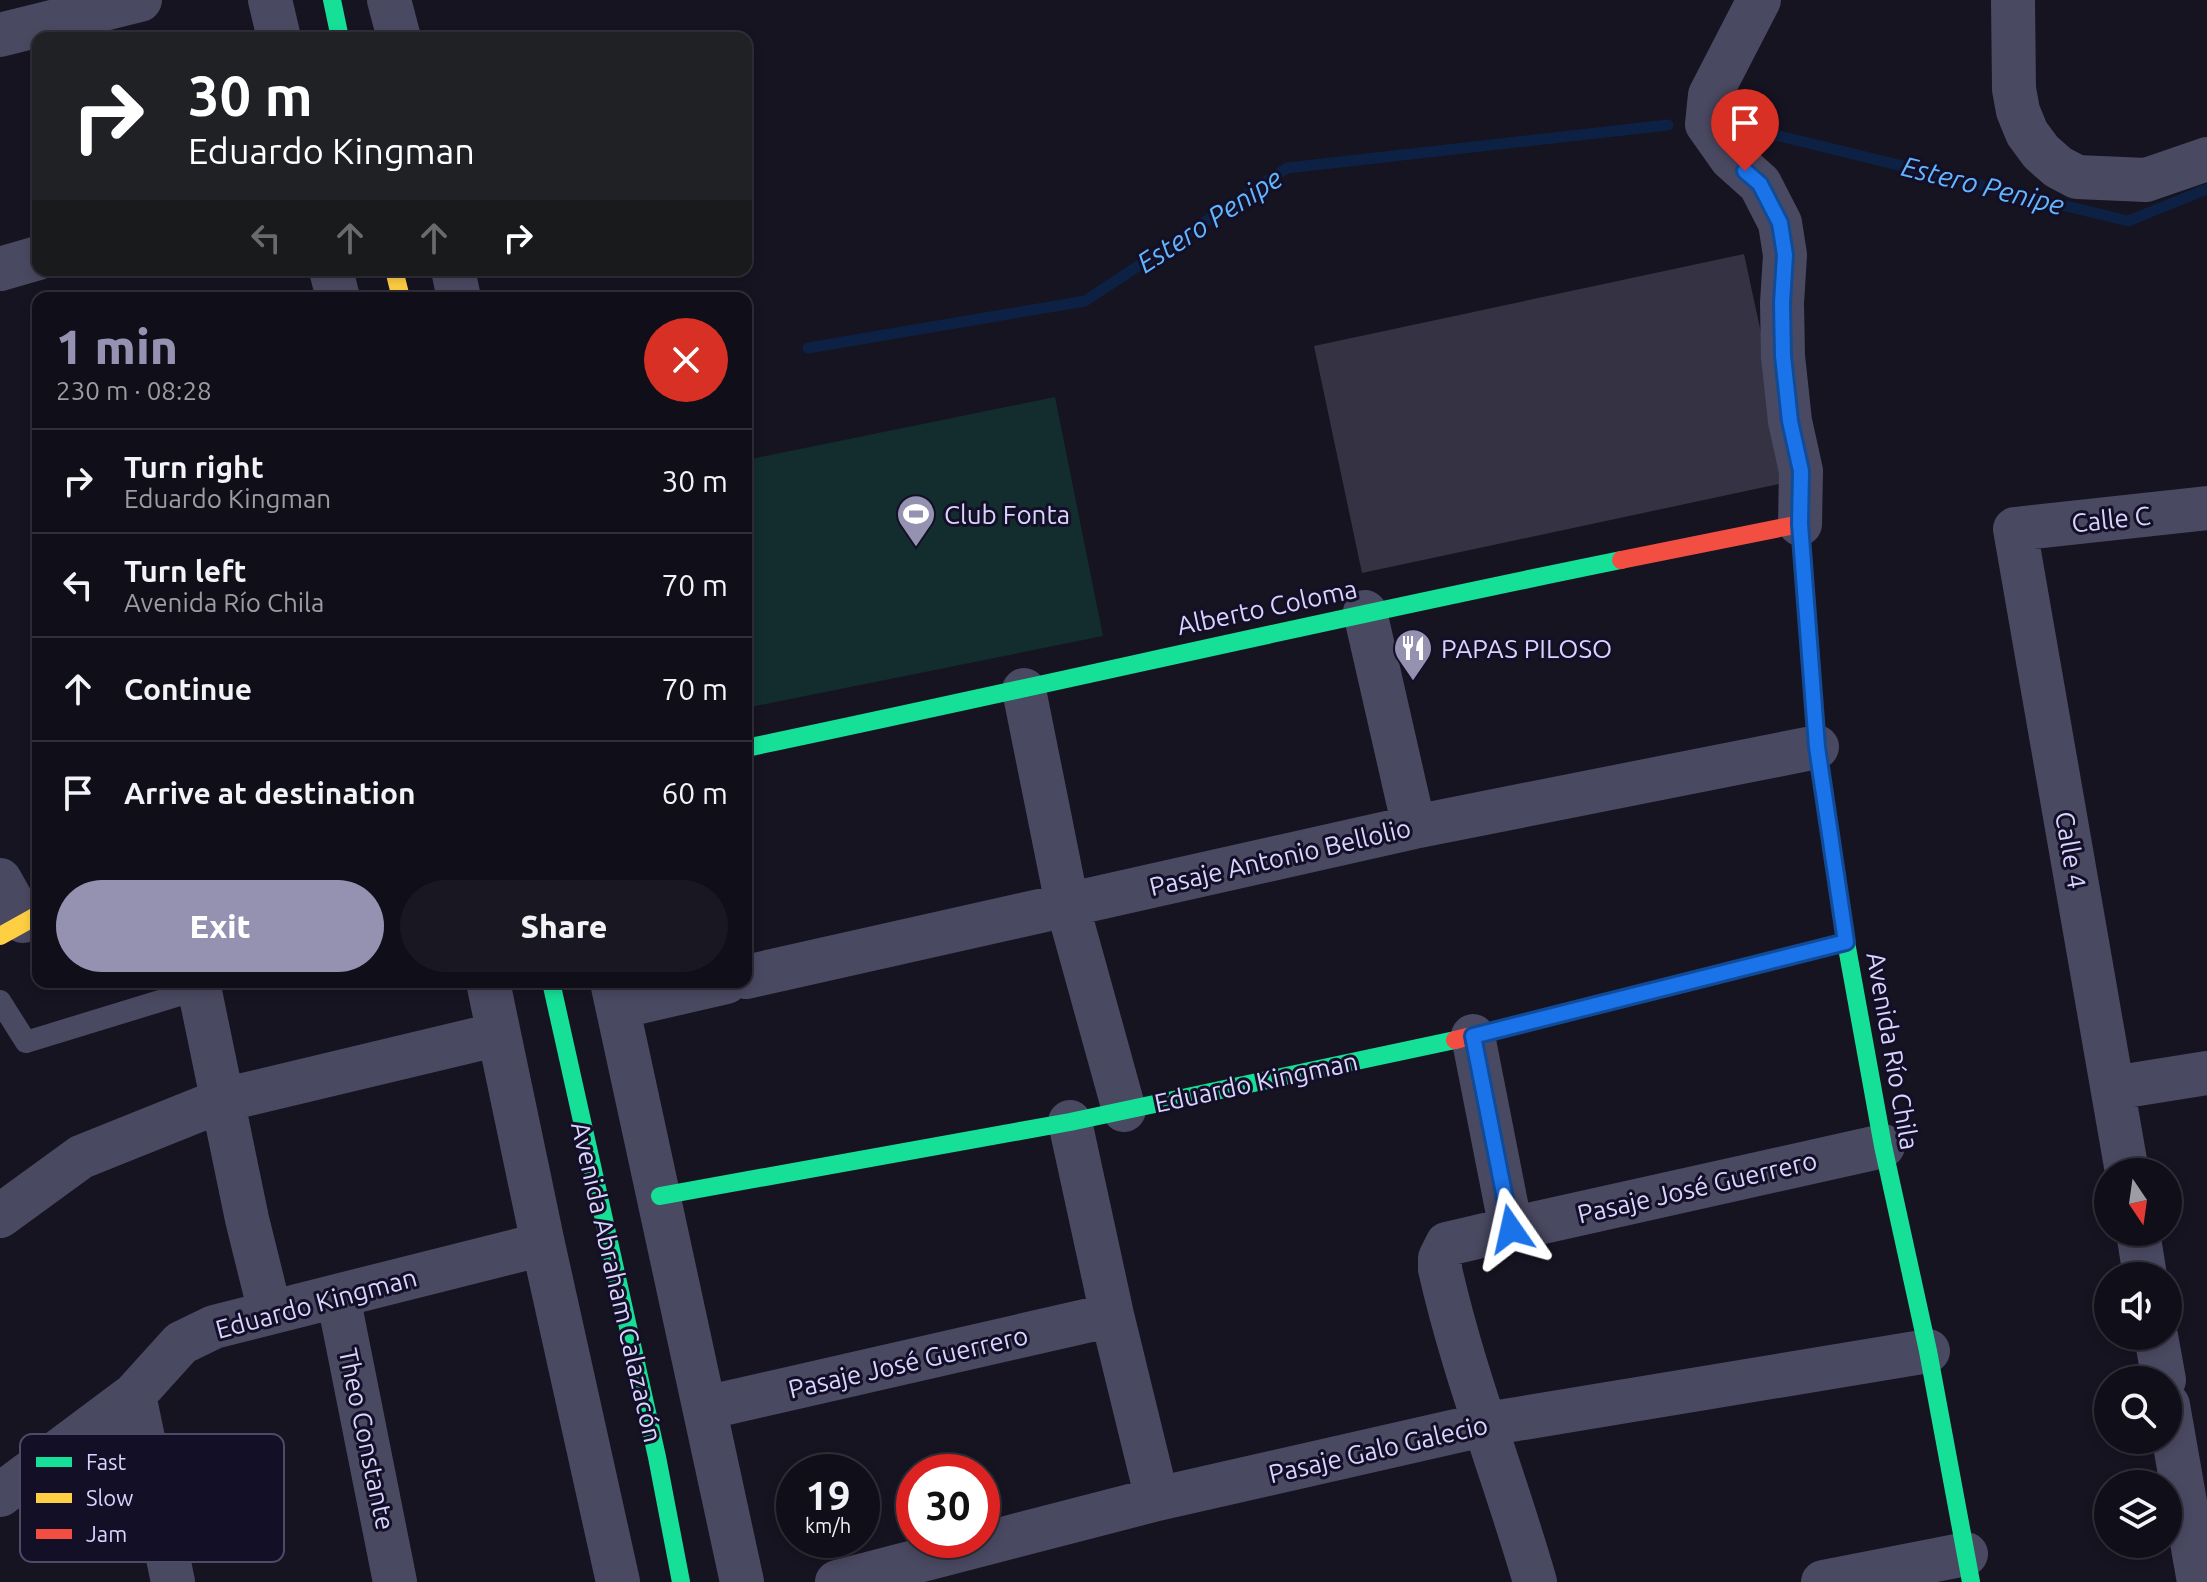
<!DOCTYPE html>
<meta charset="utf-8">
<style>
body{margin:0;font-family:Ubuntu,sans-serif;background:#191822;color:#f1f3f6;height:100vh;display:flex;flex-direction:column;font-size:30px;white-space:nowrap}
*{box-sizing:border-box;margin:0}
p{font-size:26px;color:#9c9ca2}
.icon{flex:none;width:44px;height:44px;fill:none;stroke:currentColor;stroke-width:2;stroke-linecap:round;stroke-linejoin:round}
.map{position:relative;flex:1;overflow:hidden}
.drawer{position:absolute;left:32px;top:292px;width:720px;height:696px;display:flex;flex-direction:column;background:#100f19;border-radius:16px;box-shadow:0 4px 12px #0003,0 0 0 2px #302f38}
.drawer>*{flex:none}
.guide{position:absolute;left:32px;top:32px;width:720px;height:244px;border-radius:16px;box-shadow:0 4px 12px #0003,0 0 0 2px #302f38;background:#202124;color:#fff;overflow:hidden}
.needle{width:52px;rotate:167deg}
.buttons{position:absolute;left:2094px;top:1158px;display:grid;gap:16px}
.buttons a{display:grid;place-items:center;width:88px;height:88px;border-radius:50%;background:#100f19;box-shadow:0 4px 12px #0003,0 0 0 2px #302f38;font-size:40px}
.speed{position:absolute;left:776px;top:1454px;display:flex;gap:16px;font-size:40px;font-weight:700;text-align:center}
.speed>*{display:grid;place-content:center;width:104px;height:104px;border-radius:50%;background:#100f19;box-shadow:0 4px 12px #0003,0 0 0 2px #302f38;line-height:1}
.speed small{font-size:20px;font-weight:400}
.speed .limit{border:12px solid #d22;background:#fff;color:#111}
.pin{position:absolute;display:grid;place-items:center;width:68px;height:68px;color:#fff;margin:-82px -34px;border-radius:50% 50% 50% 0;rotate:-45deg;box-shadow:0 0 8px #0007}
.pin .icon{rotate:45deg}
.me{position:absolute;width:88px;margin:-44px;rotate:349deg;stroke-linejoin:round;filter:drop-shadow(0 0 6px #0008)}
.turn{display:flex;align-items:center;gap:28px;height:168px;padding:0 24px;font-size:36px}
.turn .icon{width:104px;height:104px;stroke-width:2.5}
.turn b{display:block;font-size:56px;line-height:68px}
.lanes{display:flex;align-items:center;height:76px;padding:0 24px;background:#0003;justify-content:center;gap:40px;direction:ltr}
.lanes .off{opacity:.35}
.round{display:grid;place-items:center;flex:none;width:84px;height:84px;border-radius:42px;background:#191822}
.overview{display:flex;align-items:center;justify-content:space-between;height:136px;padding:0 24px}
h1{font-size:48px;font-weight:800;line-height:60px;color:#9591b1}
.cta{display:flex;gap:16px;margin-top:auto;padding:16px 24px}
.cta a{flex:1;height:92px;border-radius:48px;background:#9591b1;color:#fff;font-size:32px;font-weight:800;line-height:92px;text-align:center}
.cta a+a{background:#191822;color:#f1f3f6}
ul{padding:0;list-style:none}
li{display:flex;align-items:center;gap:24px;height:104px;padding:0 24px;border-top:2px solid #302f38}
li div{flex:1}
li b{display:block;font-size:30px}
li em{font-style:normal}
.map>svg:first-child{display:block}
</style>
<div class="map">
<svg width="2207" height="1582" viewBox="0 0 2207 1582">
<rect width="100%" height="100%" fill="#161421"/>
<path fill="#132c2d" d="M1055,397l48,239 -357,72v-248z"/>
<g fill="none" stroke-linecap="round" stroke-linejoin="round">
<path stroke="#0d2144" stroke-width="11" d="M1755,130l373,91 79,-32
M808,348l277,-47 202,-133 381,-43"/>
</g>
<path fill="#343243" d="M1744,254l49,227 -431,92 -48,-227z"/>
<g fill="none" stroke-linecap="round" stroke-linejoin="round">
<path stroke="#4a4962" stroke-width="22" d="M0,1001l26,41 173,-53"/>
<path stroke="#4a4962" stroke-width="44" d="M270,0l9,38
M389,0l10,38
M1759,0l-49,95 -3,29 24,34 29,26 20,39 5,32 -3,48 1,53 7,65 11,50 -1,53
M2013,0l1,89 4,22 9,22 14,19 17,15 19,10 69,3 61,-21
M0,35l140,-35
M0,269l38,-11
M331,270l7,28
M453,270l6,28
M1365,612l49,215
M1024,690l43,214 57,206
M0,880l23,41
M746,977l668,-150 403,-80
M198,982l49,237 23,93
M488,982l55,262 75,338
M612,982l130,600
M618,1007l108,-25
M1473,1036l38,193 -64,15 -7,14v11c24,107 65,208 95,313
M2113,1088l94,-15
M1070,1122l42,193 45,184
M2127,1172l-112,-643 192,-21
M0,1216l81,-59 142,-57 276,-66
M1511,1229l372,-83
M2138,1232l7,44
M338,1296l57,286
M2156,1336l8,44
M134,1395l39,187
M2168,1405l31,177
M705,1408l407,-93
M0,1495l134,-100 47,-52 33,-16 329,-83
M837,1582l320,-83 330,-75 441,-73
M1823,1582l143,-28"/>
<path stroke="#16e098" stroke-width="18" d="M332,0l8,38
M1809,637l8,110 29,195 37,204 45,205 43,231
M746,748c292,-61 583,-129 875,-188
M551,982l106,475 24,125
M660,1196l410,-74 385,-82"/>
<path stroke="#ffcf43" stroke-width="18" d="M394,270l7,28
M0,936l38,-21
M1677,985l169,-43"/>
<path stroke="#f24e42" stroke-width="18" d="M1621,560l179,-36 9,113
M1455,1040l222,-55"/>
</g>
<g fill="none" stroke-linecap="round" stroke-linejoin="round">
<g stroke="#114b97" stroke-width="20">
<path id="route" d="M1511,1229l-38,-193 373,-94 -29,-195 -17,-223 1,-53 -11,-50 -7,-65 -1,-53 3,-48 -5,-32 -20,-39 -15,-13"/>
</g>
<use href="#route" stroke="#1a73e8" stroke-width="14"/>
</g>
<defs>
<g id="stadium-pin" transform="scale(2)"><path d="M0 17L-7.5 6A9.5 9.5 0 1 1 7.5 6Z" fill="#9591b1" stroke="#130f26"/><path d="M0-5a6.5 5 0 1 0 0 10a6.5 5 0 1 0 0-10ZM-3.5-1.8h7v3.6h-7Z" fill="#fff"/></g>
<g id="restaurant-pin" transform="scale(2)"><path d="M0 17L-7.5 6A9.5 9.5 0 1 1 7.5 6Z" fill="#9591b1" stroke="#130f26"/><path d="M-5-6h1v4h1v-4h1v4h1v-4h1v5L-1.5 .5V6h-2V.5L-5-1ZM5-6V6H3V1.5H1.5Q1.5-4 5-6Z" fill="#fff"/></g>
</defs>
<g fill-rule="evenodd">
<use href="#stadium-pin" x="916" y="514"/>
<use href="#restaurant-pin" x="1413" y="648"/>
</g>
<g text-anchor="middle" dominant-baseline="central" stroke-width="6" stroke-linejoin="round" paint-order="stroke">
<g font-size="26" fill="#d9d4ff" stroke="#130f26" text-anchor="start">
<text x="944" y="514">Club Fonta</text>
<text x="1441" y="648">PAPAS PILOSO</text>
</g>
<g font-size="26" fill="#d9d4ff" stroke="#130f26">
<text transform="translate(2111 519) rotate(-6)">Calle C</text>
<text transform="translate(1267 607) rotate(-12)">Alberto Coloma</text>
<text transform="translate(2071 850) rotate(80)">Calle 4</text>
<text transform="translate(1280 857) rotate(-13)">Pasaje Antonio Bellolio</text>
<text transform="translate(1893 1051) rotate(80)">Avenida Río Chila</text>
<text transform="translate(1256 1082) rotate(-12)">Eduardo Kingman</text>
<text transform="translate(1697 1187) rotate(-13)">Pasaje José Guerrero</text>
<text transform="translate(617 1282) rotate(77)">Avenida Abraham Calazacón</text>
<text transform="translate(316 1303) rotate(-15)">Eduardo Kingman</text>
<text transform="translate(908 1362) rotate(-13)">Pasaje José Guerrero</text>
<text transform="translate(367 1439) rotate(78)">Theo Constante</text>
<text transform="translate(1378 1449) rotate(-13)">Pasaje Galo Galecio</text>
</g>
<g font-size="28" font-style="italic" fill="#62b6ff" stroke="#130f26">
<text transform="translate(1983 185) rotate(14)">Estero Penipe</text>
<text transform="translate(1209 220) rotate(-33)">Estero Penipe</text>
</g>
</g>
<rect x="20" y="1434" width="264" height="128" rx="12" fill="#130f26" stroke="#4e4a67" stroke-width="2"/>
<rect x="36" y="1457" width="36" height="10" fill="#16e098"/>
<rect x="36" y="1493" width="36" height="10" fill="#ffcf43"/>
<rect x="36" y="1529" width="36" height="10" fill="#f24e42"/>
<g font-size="22" fill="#d9d4ff">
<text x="86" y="1470">Fast</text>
<text x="86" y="1506">Slow</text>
<text x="86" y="1542">Jam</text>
</g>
</svg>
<div class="buttons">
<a><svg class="needle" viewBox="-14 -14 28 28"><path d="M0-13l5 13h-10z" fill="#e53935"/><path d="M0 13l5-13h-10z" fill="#9c9ca2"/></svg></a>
<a><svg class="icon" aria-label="sound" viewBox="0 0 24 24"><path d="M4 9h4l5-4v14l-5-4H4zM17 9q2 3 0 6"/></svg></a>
<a><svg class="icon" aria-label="search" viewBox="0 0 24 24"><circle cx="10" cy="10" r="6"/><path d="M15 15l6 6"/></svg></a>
<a><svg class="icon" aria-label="layers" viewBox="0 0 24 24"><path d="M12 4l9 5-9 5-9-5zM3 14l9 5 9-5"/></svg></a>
</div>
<div class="speed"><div>19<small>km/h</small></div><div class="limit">30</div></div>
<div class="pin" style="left:1745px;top:171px;background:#d93025"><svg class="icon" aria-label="arrive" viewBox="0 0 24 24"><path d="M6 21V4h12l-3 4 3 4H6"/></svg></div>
<svg class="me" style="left:1511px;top:1229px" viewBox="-20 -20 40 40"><path d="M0-17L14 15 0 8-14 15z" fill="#1a73e8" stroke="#fff" stroke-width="4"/></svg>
<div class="guide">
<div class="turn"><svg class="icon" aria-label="right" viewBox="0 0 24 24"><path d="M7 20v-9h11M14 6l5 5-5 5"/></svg><div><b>30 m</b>Eduardo Kingman</div></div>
<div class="lanes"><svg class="icon off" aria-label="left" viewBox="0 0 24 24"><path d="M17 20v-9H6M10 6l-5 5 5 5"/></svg><svg class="icon off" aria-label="ahead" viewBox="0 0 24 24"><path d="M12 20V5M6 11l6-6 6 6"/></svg><svg class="icon off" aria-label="ahead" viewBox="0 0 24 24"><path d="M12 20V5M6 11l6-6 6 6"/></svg><svg class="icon" aria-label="right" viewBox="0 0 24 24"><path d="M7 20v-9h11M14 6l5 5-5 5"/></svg></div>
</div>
<section class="drawer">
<div class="overview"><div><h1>1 min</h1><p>230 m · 08:28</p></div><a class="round" style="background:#d93025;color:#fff"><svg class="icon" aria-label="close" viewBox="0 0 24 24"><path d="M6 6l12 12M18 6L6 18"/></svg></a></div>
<ul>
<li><svg class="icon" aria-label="right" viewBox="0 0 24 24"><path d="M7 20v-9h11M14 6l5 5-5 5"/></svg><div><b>Turn right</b><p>Eduardo Kingman</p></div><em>30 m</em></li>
<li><svg class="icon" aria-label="left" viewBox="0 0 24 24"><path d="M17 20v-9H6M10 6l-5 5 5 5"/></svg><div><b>Turn left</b><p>Avenida Río Chila</p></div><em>70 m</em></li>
<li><svg class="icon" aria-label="ahead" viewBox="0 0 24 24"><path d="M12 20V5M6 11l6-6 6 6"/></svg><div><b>Continue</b></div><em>70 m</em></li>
<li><svg class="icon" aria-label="arrive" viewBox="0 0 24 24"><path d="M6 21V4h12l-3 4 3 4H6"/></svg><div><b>Arrive at destination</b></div><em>60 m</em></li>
</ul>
<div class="cta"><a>Exit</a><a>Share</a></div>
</section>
</div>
